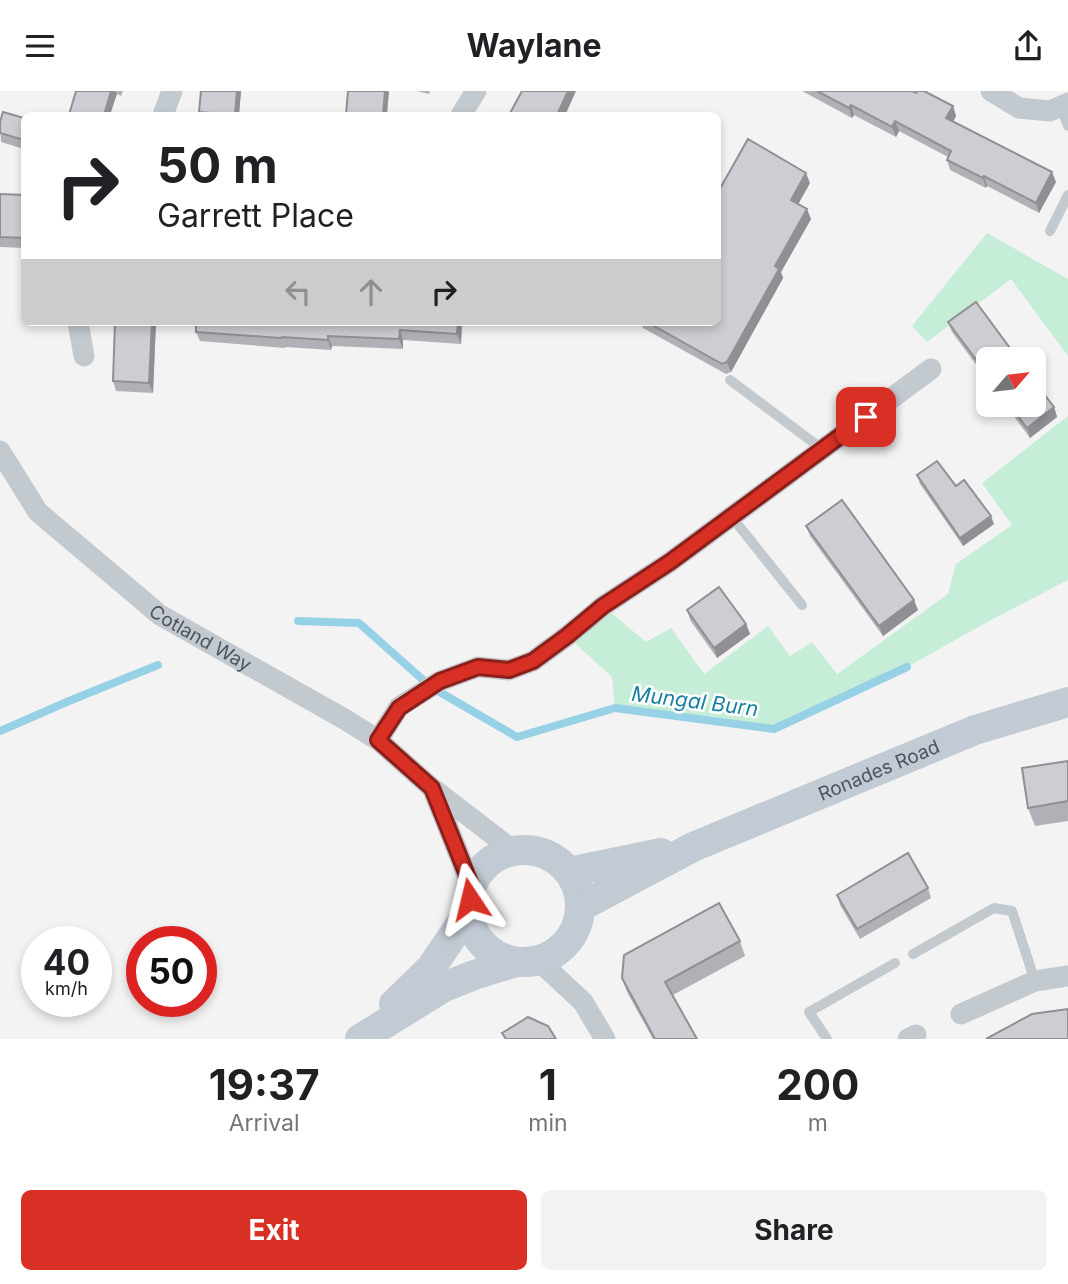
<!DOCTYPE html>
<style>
body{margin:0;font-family:Inter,sans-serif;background:#f2f2f2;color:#202124;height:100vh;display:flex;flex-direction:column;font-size:26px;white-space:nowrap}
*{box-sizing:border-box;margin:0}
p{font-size:23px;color:#757577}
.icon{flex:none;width:38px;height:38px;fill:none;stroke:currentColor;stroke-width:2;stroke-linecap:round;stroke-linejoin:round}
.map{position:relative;height:948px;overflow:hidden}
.drawer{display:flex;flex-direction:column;background:#fff;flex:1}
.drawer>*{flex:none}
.hud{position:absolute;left:21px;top:21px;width:700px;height:214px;border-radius:10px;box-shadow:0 4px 10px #0003;background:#fff;color:#202124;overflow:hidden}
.needle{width:46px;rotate:62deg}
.controls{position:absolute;left:976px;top:256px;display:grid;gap:14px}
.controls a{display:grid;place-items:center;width:70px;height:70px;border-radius:10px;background:#fff;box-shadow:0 4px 10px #0003;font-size:35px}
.speed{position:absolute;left:21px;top:835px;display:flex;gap:14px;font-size:35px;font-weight:700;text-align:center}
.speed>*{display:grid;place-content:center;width:91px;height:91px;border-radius:50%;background:#fff;box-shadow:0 4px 10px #0003;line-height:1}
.speed small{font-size:18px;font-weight:400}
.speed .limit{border:10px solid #d22;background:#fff;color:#111}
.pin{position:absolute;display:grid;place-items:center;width:60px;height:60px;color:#fff;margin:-30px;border-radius:14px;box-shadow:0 4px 10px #0006}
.me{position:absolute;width:77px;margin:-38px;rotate:350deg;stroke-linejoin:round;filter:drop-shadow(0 0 5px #0008)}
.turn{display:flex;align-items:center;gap:24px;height:147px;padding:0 21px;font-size:32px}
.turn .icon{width:91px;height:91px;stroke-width:2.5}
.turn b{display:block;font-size:49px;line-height:60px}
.lanes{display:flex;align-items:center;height:66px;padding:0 21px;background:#0003;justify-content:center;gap:35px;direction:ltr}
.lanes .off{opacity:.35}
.eta{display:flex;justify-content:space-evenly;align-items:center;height:119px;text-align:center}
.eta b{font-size:42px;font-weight:700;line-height:49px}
.action{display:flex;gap:14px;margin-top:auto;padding:14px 21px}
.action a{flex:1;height:80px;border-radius:10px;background:#d93025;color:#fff;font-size:28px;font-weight:700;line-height:80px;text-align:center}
.action a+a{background:#f2f2f2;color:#202124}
header{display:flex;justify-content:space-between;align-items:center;height:91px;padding:0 21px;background:#fff;font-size:32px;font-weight:700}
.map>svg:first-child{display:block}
</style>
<header><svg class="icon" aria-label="menu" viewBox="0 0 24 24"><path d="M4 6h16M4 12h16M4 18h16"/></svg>Waylane<svg class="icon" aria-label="share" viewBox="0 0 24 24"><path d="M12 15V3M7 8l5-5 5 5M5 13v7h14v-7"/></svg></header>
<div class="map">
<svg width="1068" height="948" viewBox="0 0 1068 948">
<rect width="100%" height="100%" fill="#f4f3f3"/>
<path fill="#c6edd7" d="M987,142l81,46v77l-57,-77 -84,63 -15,-16z
M1068,325v164l-77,40 -84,47 -133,62 -159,-21 -3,-31 -45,-41 36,-30 43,36 25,-14 33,46 64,-48 22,30 22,-14 25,32 111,-80 8,-30 56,-39 -30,-42z"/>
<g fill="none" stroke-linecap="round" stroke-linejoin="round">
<path stroke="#97d1e6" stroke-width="8" d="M298,530l61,2 72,64 86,50 98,-29 159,21 133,-62
M0,640l69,-30 89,-36"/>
<path stroke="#c2c9cf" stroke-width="10" d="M1060,15l8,20
M1050,140l18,-36
M730,289l92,69
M731,425l71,89
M913,863l81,-46 18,3 23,70
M827,948l-18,-27 86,-49"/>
<g stroke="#c2c9cf" stroke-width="21">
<path d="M991,0l28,17 31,3 18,-8"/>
<path d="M163,24l9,-24"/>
<path d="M461,24l15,-24"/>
<path d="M78,231l6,34"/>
<path id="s1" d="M0,360l38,61 122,103 186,105 32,20 54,48 82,63"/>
<path d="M378,649l21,-33 41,-26 38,-14 31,3 24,-9 34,-25 36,-30 67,-44 261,-193"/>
<path d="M433,699l38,95"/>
<path d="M539,870l44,41 22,37"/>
<path d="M961,923l74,-33 33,-5"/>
<path d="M908,948l8,-4"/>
</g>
<g stroke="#c2cad4" stroke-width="30">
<circle cx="524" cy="815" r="56"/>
<path d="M569,781l92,-19"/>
<path id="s2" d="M580,816l113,-60 282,-117 93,-28"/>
<path d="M394,913l37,-36 37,-55"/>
<path d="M360,948l84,-52 30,-12 42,-13"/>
</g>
</g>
<path fill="#b0b1b6" d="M76,0h47l-2,5 -4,-2z
M201,0h40l-2,24h-39l-1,-3z
M417,0h13l-1,3z
M802,0h110l41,15 3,10 -3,5 103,61 -17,31 -52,-27 -1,2 -36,-18 -3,-10 1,-3 -49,-26 -3,6 -42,-22 -2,3z
M24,27v31l-23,-7 -1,-20z
M810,92l-12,21 13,15 -30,53 2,6 -52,94 -5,2 -83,-46 -2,-6h77z
M0,103l24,1v53l-24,-1z
M156,231l-3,71 -37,-2 -3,-10z
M462,231l-1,22 -58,-4v9l-71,-3 -1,4 -46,-3v1l-85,-7 -4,-9z
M948,231l41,37v23l-37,-50z
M1005,313h29l20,3 3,10 -27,21z
M917,384l39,11 38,38 -31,22 -43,-62z
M806,435l112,84 -35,26 -73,-100z
M687,519l59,14 4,10 -33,24 -27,-38z
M1068,670v60l-33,5 -7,-18z
M928,797l3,10 -71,41 -20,-34 -3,-10z
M740,850l5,15 -72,39 24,44h-44l-26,-47 -5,-14z"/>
<path fill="#909094" d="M111,0h4l2,3 -7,21h-6z
M237,0h4l-2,24h-4z
M385,0h3l1,1 -2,23h-4z
M568,0h8l-8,18 -3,6h-8z
M851,14l3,10 -2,3 -3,-10z
M953,15l3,10 -6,12 -4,-10z
M895,30l4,10 -3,6 -4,-10z
M1052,81l4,10 -17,31 -3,-10z
M806,82l4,10 -15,27 -4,-10z
M984,85l3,10 -1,2 -3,-10z
M807,118l4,10 -30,53 2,6 -52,94 -4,-10 48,-96z
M152,231h4l-3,71 -4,-10z
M458,231h4l-1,22 -4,-10z
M400,239l3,10v9l-4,-10z
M328,245l4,10 -1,4 -3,-10z
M1054,316l3,10 -27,21 -3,-10z
M991,425l3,8 -31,22 -3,-8z
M914,509l4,10 -35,26 -4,-10z
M746,533l4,10 -33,24 -3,-10z"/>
<path fill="#cdced4" stroke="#909094" stroke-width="2" d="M76,0h35l-7,24h-35z
M201,0h36l-2,24 -36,-3z
M348,0h37l-2,24h-37z
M522,0h46l-11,24h-48z
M817,0h95l4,2 1,-2h7l29,15 -7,12 106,54 -16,31 -52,-27 -1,2 -36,-18 4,-9 -56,-30 -3,6 -41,-22 -2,3z
M3,21l21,6v22l-24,-7v-11z
M748,48l58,34 -15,27 16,9 -32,57 4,3 -52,93 -5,2 -75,-42h71v-130z
M0,103l24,1v43l-24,-1z
M976,211l42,57h-29v18l-41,-55z
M115,231h37l-3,61 -36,-2z
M196,231h262l-1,12 -57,-4 -1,9 -71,-3v4l-46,-3 -1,1 -85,-6z
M1034,290l20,26 -27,21 -18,-24h25z
M937,370l19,25 8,-6 27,36 -31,22 -43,-63z
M842,409l72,100 -35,26 -73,-100z
M719,496l27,37 -32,24 -27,-38z
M1068,670v40l-40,7 -6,-40z
M908,762l20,35 -71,41 -20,-34z
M719,812l21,38 -75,41 32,57h-42l-33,-61 2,-23z
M1068,918v30h-82l46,-25z
M528,926l20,9 8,13h-50l-4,-6z"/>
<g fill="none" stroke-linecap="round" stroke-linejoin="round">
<g stroke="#8d1f18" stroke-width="18">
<path id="route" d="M470,808l1,-14 -39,-97 -54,-48 21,-32 41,-27 38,-14 31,3 24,-9 34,-25 36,-30 67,-44 196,-145"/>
</g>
<use href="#route" stroke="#d93025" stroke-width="12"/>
</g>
<g text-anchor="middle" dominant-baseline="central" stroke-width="5" stroke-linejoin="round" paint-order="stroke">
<g font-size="19" fill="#4b545e" stroke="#fff">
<text stroke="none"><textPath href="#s1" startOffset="278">Cotland Way</textPath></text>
<text stroke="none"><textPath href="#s2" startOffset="329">Ronades Road</textPath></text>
</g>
<g font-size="21" font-style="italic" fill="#1980a4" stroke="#fff">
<text transform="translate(695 610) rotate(7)">Mungal Burn</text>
</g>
</g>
</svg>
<div class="controls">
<a><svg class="needle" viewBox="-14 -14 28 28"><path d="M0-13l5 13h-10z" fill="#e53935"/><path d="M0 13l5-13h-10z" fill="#757577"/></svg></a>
</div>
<div class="speed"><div>40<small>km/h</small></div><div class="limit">50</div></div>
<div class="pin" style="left:866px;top:326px;background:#d93025"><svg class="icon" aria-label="arrive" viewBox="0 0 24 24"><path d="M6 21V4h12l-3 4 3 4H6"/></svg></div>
<svg class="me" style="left:470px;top:808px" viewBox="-20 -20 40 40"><path d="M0-17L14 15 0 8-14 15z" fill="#d93025" stroke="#fff" stroke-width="4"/></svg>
<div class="hud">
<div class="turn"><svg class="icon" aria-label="right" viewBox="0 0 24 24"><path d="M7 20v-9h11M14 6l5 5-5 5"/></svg><div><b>50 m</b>Garrett Place</div></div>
<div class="lanes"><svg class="icon off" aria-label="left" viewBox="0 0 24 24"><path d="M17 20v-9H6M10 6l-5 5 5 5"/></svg><svg class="icon off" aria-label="ahead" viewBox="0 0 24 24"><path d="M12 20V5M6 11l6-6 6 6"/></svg><svg class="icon" aria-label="right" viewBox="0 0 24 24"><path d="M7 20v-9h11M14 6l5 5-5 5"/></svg></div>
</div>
</div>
<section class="drawer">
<div class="eta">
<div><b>19:37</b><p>Arrival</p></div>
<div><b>1</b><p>min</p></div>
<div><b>200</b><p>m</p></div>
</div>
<div class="action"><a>Exit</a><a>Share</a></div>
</section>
